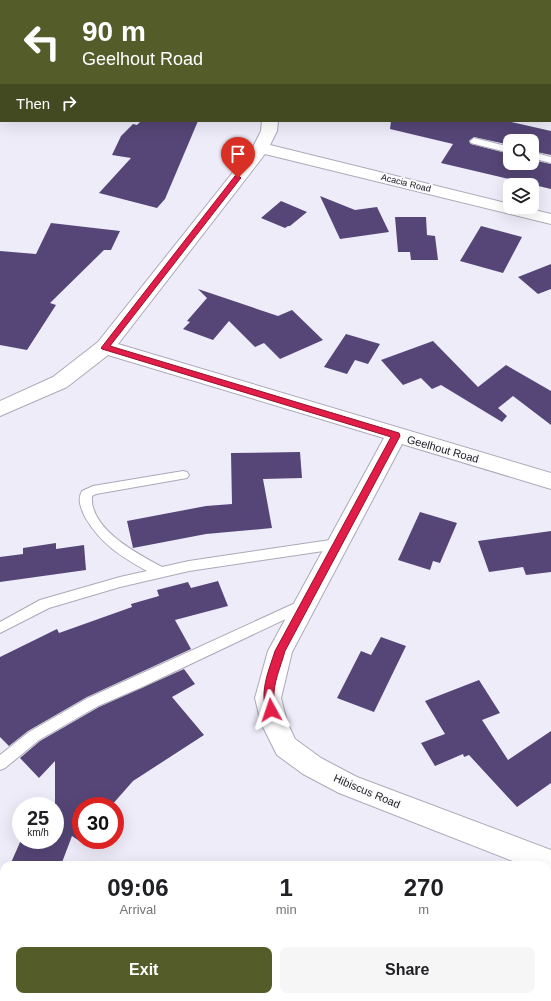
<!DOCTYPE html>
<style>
body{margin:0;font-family:Helvetica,sans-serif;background:#f6f6f6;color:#202124;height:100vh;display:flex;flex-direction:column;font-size:15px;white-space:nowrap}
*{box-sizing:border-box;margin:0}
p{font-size:13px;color:#757577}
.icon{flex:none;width:22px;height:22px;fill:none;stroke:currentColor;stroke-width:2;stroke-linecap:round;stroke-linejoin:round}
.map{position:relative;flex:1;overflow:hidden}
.drawer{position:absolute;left:0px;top:861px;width:551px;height:140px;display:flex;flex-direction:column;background:#fff;border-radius:12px 12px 0 0;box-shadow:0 4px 16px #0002}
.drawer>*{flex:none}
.guide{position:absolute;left:0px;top:0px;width:551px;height:122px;box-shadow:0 4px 16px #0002;background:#545c2a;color:#fff;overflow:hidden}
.buttons{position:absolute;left:503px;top:134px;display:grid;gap:8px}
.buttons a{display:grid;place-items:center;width:36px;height:36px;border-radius:8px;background:#fff;box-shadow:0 4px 16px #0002;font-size:20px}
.speed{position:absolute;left:12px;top:797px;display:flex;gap:8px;font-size:20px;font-weight:700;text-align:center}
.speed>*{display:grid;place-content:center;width:52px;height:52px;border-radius:50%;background:#fff;box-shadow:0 4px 16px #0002;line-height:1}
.speed small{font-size:10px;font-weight:400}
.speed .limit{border:6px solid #d22;background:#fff;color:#111}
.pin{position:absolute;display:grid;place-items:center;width:34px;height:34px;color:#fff;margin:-41px -17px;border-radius:50% 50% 50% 0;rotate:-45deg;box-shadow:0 0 4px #0007}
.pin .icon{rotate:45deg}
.me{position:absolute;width:44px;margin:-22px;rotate:355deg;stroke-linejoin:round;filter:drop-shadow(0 0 3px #0008)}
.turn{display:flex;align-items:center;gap:14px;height:84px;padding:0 16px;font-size:18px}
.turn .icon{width:52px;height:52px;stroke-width:2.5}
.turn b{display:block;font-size:28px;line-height:34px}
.then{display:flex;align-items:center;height:38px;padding:0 16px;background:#0003;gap:8px;font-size:15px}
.eta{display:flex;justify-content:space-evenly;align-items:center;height:68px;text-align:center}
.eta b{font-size:24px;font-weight:700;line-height:28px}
.cta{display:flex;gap:8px;margin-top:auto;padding:8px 16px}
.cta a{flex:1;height:46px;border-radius:8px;background:#545c2a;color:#fff;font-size:16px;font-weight:700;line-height:46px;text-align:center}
.cta a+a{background:#f6f6f6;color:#202124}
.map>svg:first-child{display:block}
</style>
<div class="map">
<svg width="551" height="1001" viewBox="0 0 551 1001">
<rect width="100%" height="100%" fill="#efecfa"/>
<path fill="#554677" d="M141,121h57l-33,78 -8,9 -58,-15 32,-35 -19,-3 9,-19 12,-12 4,1z
M391,121h116l44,10v24l-19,-4v-10h-22v4l-36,-8 -5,4 2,3 39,10v9h22v-3l19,4v25l-110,-26 12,-19 -63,-15z
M320,196l35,14 22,-3 12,25 -49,7z
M281,201l26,11 -17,14h-2l-3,2 -24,-10z
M395,217h31l1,18 8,1 3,24h-27l-1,-8h-12z
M51,223l69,8 -9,19h-7l-54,53 6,2 -29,45 -27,-5v-94l36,3z
M481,226l41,11 -19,36 -43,-12z
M551,264v25l-13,5 -20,-17z
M198,289l80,27 14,-6 31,30 -43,19 -16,-16 -9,4 -26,-26 -16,19 -30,-11 7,-7 -3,-1 20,-23z
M346,334l34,10 -12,20 -13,-4 -8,14 -23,-7z
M433,341l45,46 28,-22 45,26v34l-38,-29 -15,12 9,8 -5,6 -61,-37 -9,4 -11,-11 -18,7 -22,-25z
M300,452l2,26 -39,1 9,49 -66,6 -73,14 -6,-27 79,-15 26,-2 -1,-51z
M420,512l37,11 -17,40 -7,-2 -3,9 -32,-10z
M551,531v41l-25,3 -3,-8 -34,5 -11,-31z
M56,543v6l28,-4 2,25 -86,12v-25l23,-3v-6z
M218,581l10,25 -53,14 16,29 -104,48 -59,34 -19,15 -9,-9v-80l57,-28 2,4 73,-26 -1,-3 28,-8 -2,-6 31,-8 3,6z
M381,637l25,9 -32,66 -37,-14 24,-47 10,4z
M184,669l11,15 -23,13 32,38 -71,46 -22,25h-30v34h2l-2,2 -9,-6 -11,29h-51l11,-25h34v-79l-16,17 -19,-20 20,-17 59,-34z
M479,680l21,33 -18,7 26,40 43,-29v52l-34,24 -48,-52 -5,2 -1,-3 -28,12 -14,-23 24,-9 -20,-33z"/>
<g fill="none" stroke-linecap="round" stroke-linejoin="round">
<g stroke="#aca9b7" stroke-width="2">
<path id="lane" d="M474,138l36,9v6l-39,-10 -1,-2z
M532,152l19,5v6l-19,-5z
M183,471l4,1 2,3 -2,3 -91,16 -4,2c-3,33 46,58 70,71l27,-6 148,-22 4,2 2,3 -2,3 -4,2 -148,22 -69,16 -71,21 -49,25v-11l40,-22 80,-23 27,-6c-27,-15 -46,-27 -62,-54 -4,-9 -8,-17 -3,-26l11,-5z
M304,599l5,1 1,4 -1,4 -167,79 -44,19 -59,34 -34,28 -5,2v-15l29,-23 59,-34z"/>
</g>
<g stroke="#aca9b7" stroke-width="2">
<path id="street" d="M155,0h14l1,1h-14z
M0,30h1v8h-1z
M262,121h16l-1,10 -7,14 240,59v3h13l28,7v10l-286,-70 -147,190 433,129v16l-149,-45 -110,208 -11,46 6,24 8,17 26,19 36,19 194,73v26l-4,-2v-9h-24l-184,-72 -36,-19 -26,-19 -16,-32 -6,-25 13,-47 116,-213 -276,-83 -41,32 -67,29v-15l53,-24 45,-35 155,-195 8,-16z"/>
</g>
<use href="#lane" fill="#fff" fill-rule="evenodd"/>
<use href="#street" fill="#fff" fill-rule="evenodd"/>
</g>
<path fill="#e11d48" stroke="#92132f" d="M238,175l3,3 -1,1 -130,167 289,87 1,3 -115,215c-4,15 -12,32 -11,47 0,6 4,10 1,16l-4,1 -3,-1c-10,-20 1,-44 7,-63l116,-214 -289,-88 -1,-1 134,-172z"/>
<g text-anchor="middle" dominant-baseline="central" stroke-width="4" stroke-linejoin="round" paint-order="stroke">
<g font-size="9" fill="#19181d" stroke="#fbfbfe">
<text transform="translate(406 183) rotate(14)">Acacia Road</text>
</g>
<g font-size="11" fill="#19181d" stroke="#fbfbfe">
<text transform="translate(443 449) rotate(16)">Geelhout Road</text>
<text transform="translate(367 791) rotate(23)">Hibiscus Road</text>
</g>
</g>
</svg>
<div class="buttons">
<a><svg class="icon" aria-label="search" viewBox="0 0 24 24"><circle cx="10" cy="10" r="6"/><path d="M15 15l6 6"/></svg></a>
<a><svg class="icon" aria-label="layers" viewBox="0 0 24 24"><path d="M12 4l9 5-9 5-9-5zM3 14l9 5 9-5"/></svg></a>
</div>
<div class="speed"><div>25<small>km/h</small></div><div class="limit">30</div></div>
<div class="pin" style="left:238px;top:178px;background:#d93025"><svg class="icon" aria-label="arrive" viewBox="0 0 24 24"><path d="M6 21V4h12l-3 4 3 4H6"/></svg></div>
<svg class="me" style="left:271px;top:710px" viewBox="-20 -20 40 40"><path d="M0-17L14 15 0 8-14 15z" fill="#e11d48" stroke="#fff" stroke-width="4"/></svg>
<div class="guide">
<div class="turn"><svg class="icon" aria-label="left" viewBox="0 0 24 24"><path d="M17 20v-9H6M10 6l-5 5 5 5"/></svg><div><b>90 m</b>Geelhout Road</div></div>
<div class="then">Then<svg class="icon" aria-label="right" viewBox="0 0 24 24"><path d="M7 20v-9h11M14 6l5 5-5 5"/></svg></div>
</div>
<section class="drawer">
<div class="eta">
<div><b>09:06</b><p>Arrival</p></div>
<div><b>1</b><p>min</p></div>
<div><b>270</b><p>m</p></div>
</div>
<div class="cta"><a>Exit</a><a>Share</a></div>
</section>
</div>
